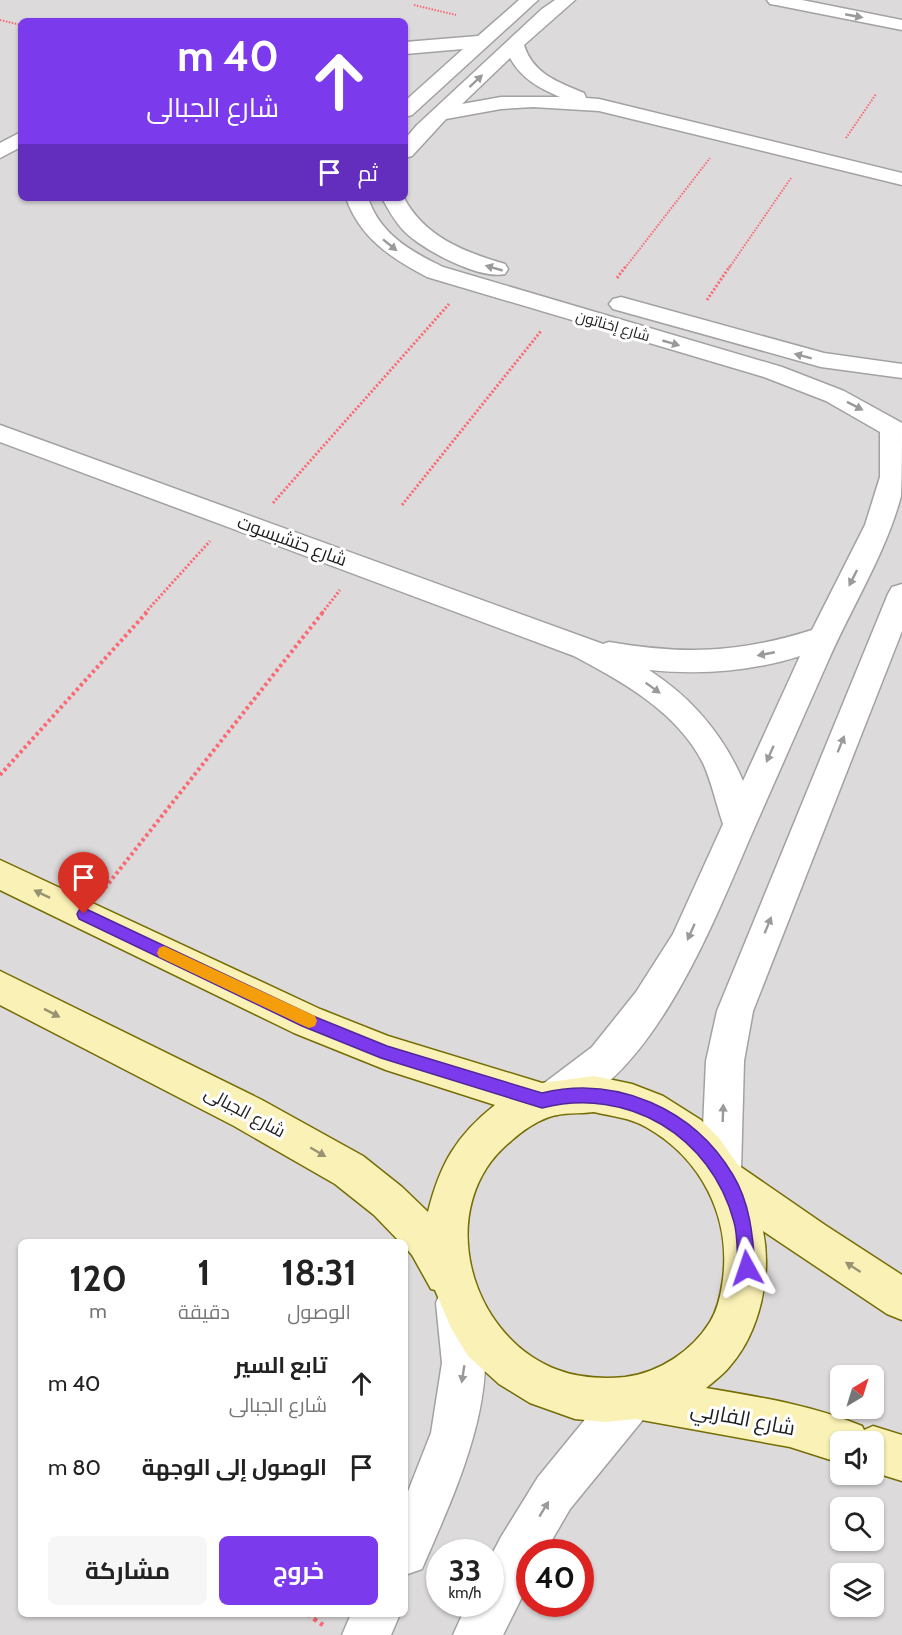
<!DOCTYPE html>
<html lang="ar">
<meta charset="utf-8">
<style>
body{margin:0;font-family:Cabin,Cairo,sans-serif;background:#f6f6f6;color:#222;direction:rtl;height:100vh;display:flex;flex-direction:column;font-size:22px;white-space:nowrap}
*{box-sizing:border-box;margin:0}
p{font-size:20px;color:#767676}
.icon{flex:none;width:33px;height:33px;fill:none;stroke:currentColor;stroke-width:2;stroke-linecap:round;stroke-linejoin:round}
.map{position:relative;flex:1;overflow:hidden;direction:ltr}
.details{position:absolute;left:18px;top:1239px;width:390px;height:378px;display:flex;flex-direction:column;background:#fff;border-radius:9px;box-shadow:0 2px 4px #0004;direction:rtl}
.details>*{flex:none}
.top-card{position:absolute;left:18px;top:18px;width:390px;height:183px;border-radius:9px;box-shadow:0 2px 4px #0004;direction:rtl;background:#7c3aed;color:#fff;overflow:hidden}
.needle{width:39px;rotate:38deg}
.controls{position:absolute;left:830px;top:1365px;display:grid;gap:12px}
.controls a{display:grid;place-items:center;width:54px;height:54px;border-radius:9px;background:#fff;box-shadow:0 2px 4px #0004;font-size:30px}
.speed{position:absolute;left:426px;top:1539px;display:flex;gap:12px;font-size:30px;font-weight:700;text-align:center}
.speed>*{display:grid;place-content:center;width:78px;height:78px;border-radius:50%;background:#fff;box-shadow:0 2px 4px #0004;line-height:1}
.speed small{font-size:15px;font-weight:400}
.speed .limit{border:9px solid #d22;background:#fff;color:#111}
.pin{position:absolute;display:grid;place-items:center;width:51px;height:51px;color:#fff;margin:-62px -26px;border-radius:50% 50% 50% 0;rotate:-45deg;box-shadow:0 0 6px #0007}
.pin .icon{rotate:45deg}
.me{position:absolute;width:66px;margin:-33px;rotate:355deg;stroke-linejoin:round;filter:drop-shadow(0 0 4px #0008)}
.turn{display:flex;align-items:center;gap:21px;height:126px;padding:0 30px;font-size:27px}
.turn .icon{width:78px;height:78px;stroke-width:2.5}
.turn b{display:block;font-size:42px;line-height:51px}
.then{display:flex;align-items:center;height:57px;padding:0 30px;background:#0003;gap:12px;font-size:22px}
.eta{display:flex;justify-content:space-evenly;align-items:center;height:102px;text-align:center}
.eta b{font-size:36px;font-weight:700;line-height:42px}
.cta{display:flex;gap:12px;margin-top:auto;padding:12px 30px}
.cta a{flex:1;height:69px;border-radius:9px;background:#7c3aed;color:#fff;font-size:24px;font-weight:700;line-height:69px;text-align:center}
.cta a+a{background:#f6f6f6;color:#222}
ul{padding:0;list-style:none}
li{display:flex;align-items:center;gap:18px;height:84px;padding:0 30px}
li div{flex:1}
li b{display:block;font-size:22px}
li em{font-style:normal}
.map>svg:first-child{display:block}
</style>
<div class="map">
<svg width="902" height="1635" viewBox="0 0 902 1635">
<rect width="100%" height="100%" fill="#efe9e3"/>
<path fill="#dcdadb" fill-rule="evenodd" d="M0,0h902v1635h-902zM21,21h384v177h-384zM21,1242h384v372h-384zM840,1376h33v32h-33zM840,1442h33v32h-33zM840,1508h33v32h-33zM440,1552h50v52h-50zM530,1552h50v52h-50zM840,1574h33v32h-33z"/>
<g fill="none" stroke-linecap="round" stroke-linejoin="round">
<g stroke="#a2a2a2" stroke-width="3">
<path id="street" d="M519,0h19l-126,115 -7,2v-16l58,-52 -58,5v-12l73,-6z
M555,0h20l-51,45c9,29 34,37 60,48l2,5 13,1 303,74v12l-303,-74 -66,-4 -32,2 -55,10 -34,37 -7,2v-19l12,-14 125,-116zM510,58c12,21 29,30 50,39h-59l-39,7z
M767,0h35l100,20v10l-126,-25 -6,-1z
M21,132v15l-21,11v-15z
M346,198h22c12,36 42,53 75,69l339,100 62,24 58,32c0,21 0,53 -1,73 -15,57 -49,110 -73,165 -25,57 -50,113 -75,170 -39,90 -98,246 -196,284l-14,-5 -5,-13 5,-13 49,-37 44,-55 37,-58 50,-110c-7,-20 -11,-41 -20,-61 -26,-51 -80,-81 -129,-107l-574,-214v-17l603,219 6,-2c75,13 130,11 203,-12l53,-105 15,-48v-45l-54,-31 -62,-24 -337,-100c-36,-19 -67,-39 -81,-79zM800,656l-57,125c-20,-47 -51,-83 -94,-111 52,5 101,2 151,-14z
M382,198h22c21,39 60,54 101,66l3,5 -3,5c-26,6 -84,-25 -102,-44 -9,-10 -15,-21 -21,-32z
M621,297l203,56 78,11v14l-81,-11 -208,-58 -4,-5 4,-5z
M902,584v47l-149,380 -9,50 -3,110 -6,14 -14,6 -14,-6 -6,-14 5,-110 11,-50 171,-417 4,-7z
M457,1282l15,6c38,91 -14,197 -50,281l-17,6v-76l26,-66 11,-70 -6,-60 6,-15z
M630,1378l16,6 6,16 -6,16 -76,93 -25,43h-15v29l-27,54h-50l14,-31h23v-46l11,-21 37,-60 76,-93z
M351,1614h49l-9,21h-49z"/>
</g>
<g stroke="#756d04" stroke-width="3">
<path id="secondary" d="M0,860l320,149 68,27 154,47 52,-7 38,8 31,12 38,24 18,18 19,27 87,60 77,50v45l-15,-6 -124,-83c9,44 -3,101 -33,135 -7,9 -16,15 -24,22 53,9 106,17 156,38l2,4 9,-4 29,9v46l-29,-9v-30h-33v21l-50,-16 -154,-28 -31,3 -30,-3 -45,-16 -31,-19 -31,-28 -17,-28 -16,-38 -4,-1 -19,-34 -7,-8v-5h-5l-26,-27 -39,-31 -101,-58 -234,-121v-34l262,129 101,56 39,31 26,25c12,-48 28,-76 67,-107l-109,-35 -92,-37 -294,-143zM594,1112c17,4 37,6 52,15 55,31 85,89 77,152 -2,15 -5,30 -13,43 -18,29 -51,51 -85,55 -22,2 -46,1 -67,-7 -91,-34 -125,-166 -47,-229 11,-10 24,-19 38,-24 14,-5 30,-3 45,-5z"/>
</g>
<path stroke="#fb6973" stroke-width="2" stroke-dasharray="1.5 1.5" stroke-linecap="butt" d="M414,5l42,10
M0,20l21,5
M846,138l30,-44
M625,268l85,-110
M729,268l62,-90"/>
<path stroke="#fb6973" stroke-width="3" stroke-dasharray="2 2" stroke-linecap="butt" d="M617,278l9,-12
M707,300l23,-34
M273,503l176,-199
M402,505l139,-174
M145,613l65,-72
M322,613l18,-23"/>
<path stroke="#fb6973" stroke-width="4" stroke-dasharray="3 3" stroke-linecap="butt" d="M0,775l147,-163
M105,888l218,-276"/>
<path stroke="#fb6973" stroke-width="4.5" stroke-dasharray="4 4" stroke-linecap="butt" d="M307,1614l16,11"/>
<use href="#street" fill="#fff" fill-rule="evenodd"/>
<use href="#secondary" fill="#faf1b6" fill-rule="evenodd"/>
</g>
<defs><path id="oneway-solid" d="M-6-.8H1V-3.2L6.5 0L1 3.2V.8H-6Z" transform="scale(1.5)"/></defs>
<g fill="#9a9a9a">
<use href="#oneway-solid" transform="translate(854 16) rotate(11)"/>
<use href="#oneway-solid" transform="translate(476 81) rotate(-43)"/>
<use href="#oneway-solid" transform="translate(390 245) rotate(39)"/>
<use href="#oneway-solid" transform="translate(494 268) rotate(-164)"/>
<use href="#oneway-solid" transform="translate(671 343) rotate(16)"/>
<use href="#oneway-solid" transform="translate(803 356) rotate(-165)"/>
<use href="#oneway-solid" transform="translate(855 406) rotate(27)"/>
<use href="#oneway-solid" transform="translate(853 578) rotate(117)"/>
<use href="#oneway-solid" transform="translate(766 654) rotate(169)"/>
<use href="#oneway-solid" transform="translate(653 688) rotate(36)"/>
<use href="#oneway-solid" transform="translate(841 744) rotate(-68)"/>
<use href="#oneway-solid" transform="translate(770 754) rotate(114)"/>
<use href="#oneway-solid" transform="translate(768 925) rotate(-68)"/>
<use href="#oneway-solid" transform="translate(691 932) rotate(114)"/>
<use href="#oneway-solid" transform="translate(723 1113) rotate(-88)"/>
<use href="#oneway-solid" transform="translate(463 1374) rotate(99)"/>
<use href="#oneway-solid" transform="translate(544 1509) rotate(-59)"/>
</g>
<g fill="#979272">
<use href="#oneway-solid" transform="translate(42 894) rotate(-154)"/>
<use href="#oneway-solid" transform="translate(52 1013) rotate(27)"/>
<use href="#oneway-solid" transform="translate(318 1152) rotate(30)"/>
<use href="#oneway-solid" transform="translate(853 1267) rotate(-147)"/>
</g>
<path fill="#7c3aed" stroke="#51269a" stroke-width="1.5" d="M84,908l229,108 74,30 155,47c75,-18 152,16 191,82 17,28 20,61 22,93l-2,6 -6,2 -6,-2 -3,-6c-1,-15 0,-32 -4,-46 -23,-86 -106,-136 -192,-114l-161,-50 -79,-32 -223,-107 -2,-5 2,-4z"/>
<path fill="#f59e0b" d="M164,946l151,70 2,5 -2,5 -6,2 -5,-2 -145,-69 -2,-4 2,-5z"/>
<g text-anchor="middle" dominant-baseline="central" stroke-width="6" stroke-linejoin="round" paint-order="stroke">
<g font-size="15" fill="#1e1e1e" stroke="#fff">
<text transform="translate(613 326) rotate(16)">شارع إخناتون</text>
</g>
<g font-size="18" fill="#1e1e1e" stroke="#fff">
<text transform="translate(292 541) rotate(20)">شارع حتشبسوت</text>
<text transform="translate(245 1112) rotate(28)">شارع الجبالى</text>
</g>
<g font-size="21" fill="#1e1e1e" stroke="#fff">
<text transform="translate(743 1418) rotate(11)">شارع الفاربي</text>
</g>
</g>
</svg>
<div class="controls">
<a><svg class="needle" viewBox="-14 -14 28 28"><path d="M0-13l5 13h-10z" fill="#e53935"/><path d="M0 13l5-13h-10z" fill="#767676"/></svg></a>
<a><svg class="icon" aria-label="sound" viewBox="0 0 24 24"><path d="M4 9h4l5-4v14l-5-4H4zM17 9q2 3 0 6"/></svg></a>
<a><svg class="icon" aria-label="search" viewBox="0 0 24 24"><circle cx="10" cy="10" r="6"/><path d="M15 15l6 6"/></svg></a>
<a><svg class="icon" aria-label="layers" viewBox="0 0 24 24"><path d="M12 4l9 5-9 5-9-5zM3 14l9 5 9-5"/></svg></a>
</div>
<div class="speed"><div>33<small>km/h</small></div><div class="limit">40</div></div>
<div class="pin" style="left:84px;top:914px;background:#d93025"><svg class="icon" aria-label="arrive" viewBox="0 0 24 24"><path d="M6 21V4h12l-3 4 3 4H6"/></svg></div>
<svg class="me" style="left:747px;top:1268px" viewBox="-20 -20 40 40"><path d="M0-17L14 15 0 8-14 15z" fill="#7c3aed" stroke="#fff" stroke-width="4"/></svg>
<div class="top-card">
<div class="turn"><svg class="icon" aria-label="ahead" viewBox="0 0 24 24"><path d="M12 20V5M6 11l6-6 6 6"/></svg><div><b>40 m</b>شارع الجبالى</div></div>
<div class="then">ثم<svg class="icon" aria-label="arrive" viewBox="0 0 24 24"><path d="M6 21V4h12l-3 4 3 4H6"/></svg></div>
</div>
<section class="details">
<div class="eta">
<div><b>18:31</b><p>الوصول</p></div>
<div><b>1</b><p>دقيقة</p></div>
<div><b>120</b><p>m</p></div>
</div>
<ul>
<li><svg class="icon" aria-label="ahead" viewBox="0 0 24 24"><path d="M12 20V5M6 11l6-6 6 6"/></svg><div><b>تابع السير</b><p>شارع الجبالى</p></div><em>40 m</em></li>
<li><svg class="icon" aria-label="arrive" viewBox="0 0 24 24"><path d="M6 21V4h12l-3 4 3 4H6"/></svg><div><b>الوصول إلى الوجهة</b></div><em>80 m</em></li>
</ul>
<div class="cta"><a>خروج</a><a>مشاركة</a></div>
</section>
</div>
